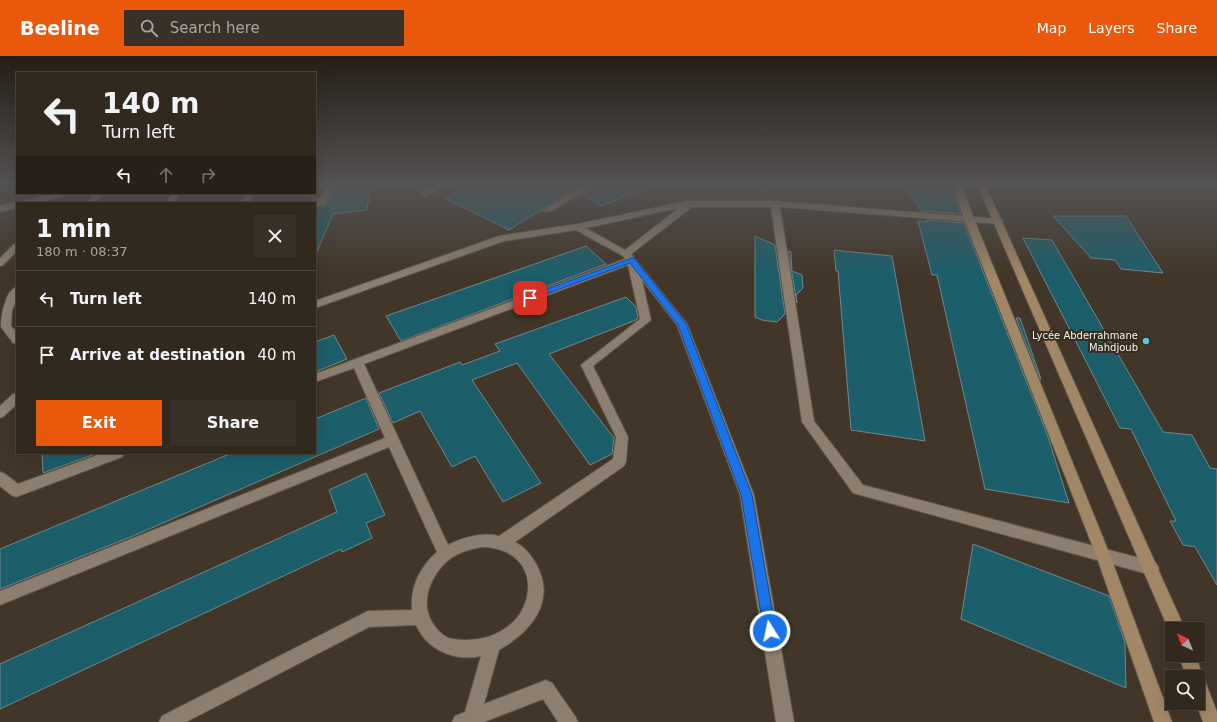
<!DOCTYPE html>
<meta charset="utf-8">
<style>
body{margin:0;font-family:"DejaVu Sans",sans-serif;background:#393027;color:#f1f3f6;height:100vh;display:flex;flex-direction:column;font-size:15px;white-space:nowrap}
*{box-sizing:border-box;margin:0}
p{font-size:13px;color:#a8a6a4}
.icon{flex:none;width:22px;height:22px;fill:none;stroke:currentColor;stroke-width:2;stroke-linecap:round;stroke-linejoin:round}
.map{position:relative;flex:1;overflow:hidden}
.panel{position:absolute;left:16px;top:146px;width:300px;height:252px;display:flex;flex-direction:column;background:#31281e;border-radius:0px;box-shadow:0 4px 16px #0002,0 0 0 1px #4c443c}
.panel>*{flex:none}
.guide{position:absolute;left:16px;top:16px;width:300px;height:122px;border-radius:0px;box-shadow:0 4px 16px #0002,0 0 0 1px #4c443c;background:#31281e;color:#f1f3f6;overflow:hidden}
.needle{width:26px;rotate:317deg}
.controls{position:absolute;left:1165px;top:566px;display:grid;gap:8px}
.controls a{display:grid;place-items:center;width:40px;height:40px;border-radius:0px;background:#31281e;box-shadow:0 4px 16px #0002,0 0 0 1px #4c443c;font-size:20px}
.pin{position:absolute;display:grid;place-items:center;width:34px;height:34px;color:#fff;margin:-17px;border-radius:8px;box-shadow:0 2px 6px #0006}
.me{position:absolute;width:44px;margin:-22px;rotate:350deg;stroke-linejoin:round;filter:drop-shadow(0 0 3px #0008)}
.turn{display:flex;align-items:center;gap:14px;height:84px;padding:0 20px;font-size:18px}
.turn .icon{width:52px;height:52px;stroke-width:2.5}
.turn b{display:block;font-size:28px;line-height:34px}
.lanes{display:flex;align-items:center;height:38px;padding:0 20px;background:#0003;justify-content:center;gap:20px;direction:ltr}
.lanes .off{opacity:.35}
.round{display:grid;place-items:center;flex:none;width:42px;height:42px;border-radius:0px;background:#393027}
.overview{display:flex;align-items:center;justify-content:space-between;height:68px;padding:0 20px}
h1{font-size:24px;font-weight:700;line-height:30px}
.button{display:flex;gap:8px;margin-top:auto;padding:8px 20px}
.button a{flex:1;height:46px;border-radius:0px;background:#ea580c;color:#fff;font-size:16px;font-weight:700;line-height:46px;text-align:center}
.button a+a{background:#393027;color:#f1f3f6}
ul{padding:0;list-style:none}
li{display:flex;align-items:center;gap:12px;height:56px;padding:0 20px;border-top:1px solid #4c443c}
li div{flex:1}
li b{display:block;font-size:15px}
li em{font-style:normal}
header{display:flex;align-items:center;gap:24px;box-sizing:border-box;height:56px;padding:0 20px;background:#ea580c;color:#fff}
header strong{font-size:19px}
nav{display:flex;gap:22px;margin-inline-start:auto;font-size:14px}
.search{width:280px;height:36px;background:#393027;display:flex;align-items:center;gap:10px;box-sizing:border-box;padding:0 14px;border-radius:0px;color:#a8a6a4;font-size:15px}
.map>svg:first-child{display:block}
</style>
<header>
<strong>Beeline</strong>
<div class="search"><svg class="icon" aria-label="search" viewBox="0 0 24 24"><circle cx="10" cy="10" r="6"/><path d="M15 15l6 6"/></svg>Search here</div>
<nav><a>Map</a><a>Layers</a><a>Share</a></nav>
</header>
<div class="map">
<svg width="1217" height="666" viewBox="0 0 1217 666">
<rect width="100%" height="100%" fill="#413628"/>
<path fill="#1c5e6a" stroke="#71888d" d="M371,128l-4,26 -34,4 -18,42v-49l11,-1 9,-19z
M472,128h111l-39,24 1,4 -4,-2 -32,20 -64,-32z
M597,128h57v1l-53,21 -18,-12z
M905,128h43l6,9 7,21 -40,-3z
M1053,160h73l37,57 -42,-4 -6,-9 -24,-2z
M927,164l37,3 83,211 22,69 -84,-14 -48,-214h-5l-14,-54 10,1z
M755,180l20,9 10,69 -8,8 -15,-2 -7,-3z
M1023,182l29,2 111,192 29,3 18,33 7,1v116l-22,-38 -12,-2 -13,-24h6l-45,-92 -11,-1z
M586,190l20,18 -205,77 -15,-25z
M834,194l58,6 33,185 -74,-11 -13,-159h-2z
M788,195l3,1 1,19 10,4 1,13 -7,7 1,8z
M626,241l10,10 2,11 -2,2 -87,34 65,84 -2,16 -22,11 -73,-102 -45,17 69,103 -38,19 -28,-46 -23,11 -32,-56 -27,12 -14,-30 81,-31 2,3 38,-14 -5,-7z
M1016,262h4l21,61h-1z
M334,279l13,24 -32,13v-30z
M366,342l13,31 -246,107 -133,53v-40l232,-96h83v-34z
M42,397h56l-55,20z
M366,417l19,42 -19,8 6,15 -30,14 -1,-3 -341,160v-45l337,-152 -8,-22z
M973,488l136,52 16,47 1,45 -165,-69z"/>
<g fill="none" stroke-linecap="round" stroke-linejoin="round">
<g stroke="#5e5549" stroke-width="2">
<path id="street" d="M327,128h8l-10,21 -10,1v-3h-4l1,-2 7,-1z
M437,128h10l-19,11 -3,1 -4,-3z
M586,128h10l-44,27h-6l-1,-2z
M56,137h14l-1,2 -33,8h-14l1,-2z
M95,137h9l-8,10h-9z
M173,137h8l-7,10h-8z
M246,137h8l-5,10h-8z
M687,145h88l226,18 2,2 -2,2 -3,1 -218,-17 34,214 49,64 288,76 5,2 3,5 -3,5 -5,2 -298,-82 -51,-71 -31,-215h-79l-61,47 56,70 67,171 40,227h-18l-36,-227 -63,-170 -35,-45 9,40 -58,46 35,71 -2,25 -2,4 -109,76c10,5 15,12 21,22 21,37 -5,68 -37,86l-15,54 62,-24 6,3 23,33 3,6h-20l-15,-23 -59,23h-32l3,-6 10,-4 16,-56c-26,6 -54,-6 -65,-31l-47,2 -183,95h-27l3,-6 200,-102 6,-3 44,-1c-2,-23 8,-43 25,-58l-48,-105 -389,158v-14l385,-153 -31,-70 -39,14v-8l310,-115 -2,-3 -47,-26 -72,11 -189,67v-7l184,-65 78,-12zM679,152l-54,42 -39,-22zM628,209l12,54 -59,46 35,72 -3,22 -114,77c-17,-4 -35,1 -51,9l-84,-181zM482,491c74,1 55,104 -29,92 -8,-1 -15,-8 -19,-14 -16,-22 -3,-52 17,-67 9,-6 20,-9 31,-11z
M17,146l3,1h-3v5l-17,4v-6z
M17,187v8l-14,14 -3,1v-8l14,-14z
M17,231v13l-5,10 -1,16 6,7v11l-4,-1 -12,-16c0,-10 4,-37 16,-40z
M17,337v11l-13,12 -4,2v-12l13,-12z
M103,397h21l-2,4 -106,40 -5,-2 -11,-9v-14l5,2 13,10z"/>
</g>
<g stroke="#5e5549" stroke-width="2">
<path id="secondary" d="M953,128h8l13,35 136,336 62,167h-18l-58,-167 -132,-336z
M977,128h8l200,445h-13l-1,6z
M1179,599h16l22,57v10h-14l-7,-19h2v-26h-12z"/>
</g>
<use href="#street" fill="#8c7f70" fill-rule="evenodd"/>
<use href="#secondary" fill="#a18766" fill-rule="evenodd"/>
</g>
<linearGradient id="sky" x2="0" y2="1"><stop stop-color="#241e16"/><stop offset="0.58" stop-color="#545253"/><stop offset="1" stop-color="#545253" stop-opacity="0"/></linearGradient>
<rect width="1217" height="221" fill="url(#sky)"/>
<path fill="#1a73e8" stroke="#114b97" d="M632,202h2l52,66 66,171 24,136 -2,4 -4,2 -5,-2 -1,-4 -23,-136 -63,-170 -48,-62 -97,36h-5l-1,-1 1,-2z"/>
<circle fill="#55cadf" stroke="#362c1e" stroke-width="1.5" cx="1146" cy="285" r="4"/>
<g text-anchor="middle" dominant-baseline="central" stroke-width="4" stroke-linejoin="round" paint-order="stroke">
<g font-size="10" fill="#fbf4eb" stroke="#362c1e" text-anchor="end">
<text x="1138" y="279">Lycée Abderrahmane<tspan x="1138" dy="12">Mahdjoub</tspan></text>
</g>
</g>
</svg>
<div class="controls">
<a><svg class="needle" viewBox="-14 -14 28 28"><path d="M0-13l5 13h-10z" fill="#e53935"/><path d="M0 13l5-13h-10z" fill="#a8a6a4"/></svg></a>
<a><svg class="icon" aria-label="search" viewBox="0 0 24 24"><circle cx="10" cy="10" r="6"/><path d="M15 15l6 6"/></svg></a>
</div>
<div class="pin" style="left:530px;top:242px;background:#d93025"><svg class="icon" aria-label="arrive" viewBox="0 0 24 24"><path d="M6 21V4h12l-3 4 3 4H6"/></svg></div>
<svg class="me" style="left:770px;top:575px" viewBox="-20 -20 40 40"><circle r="17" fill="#1a73e8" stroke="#fff" stroke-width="3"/><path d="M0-11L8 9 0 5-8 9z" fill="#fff"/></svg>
<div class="guide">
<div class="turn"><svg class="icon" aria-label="left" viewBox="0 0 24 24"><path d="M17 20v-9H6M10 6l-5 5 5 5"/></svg><div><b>140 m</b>Turn left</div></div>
<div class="lanes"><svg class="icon" aria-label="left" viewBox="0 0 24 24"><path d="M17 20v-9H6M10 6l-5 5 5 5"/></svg><svg class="icon off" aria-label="ahead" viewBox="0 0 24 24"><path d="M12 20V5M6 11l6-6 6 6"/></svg><svg class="icon off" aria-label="right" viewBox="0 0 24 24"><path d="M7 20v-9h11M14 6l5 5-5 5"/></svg></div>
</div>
<section class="panel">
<div class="overview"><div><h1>1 min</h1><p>180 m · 08:37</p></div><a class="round"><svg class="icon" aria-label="close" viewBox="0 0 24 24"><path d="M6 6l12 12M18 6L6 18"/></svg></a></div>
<ul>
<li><svg class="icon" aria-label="left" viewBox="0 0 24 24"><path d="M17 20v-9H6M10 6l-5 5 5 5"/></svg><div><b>Turn left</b></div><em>140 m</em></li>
<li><svg class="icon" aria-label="arrive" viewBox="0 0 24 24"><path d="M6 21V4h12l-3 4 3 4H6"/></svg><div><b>Arrive at destination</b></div><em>40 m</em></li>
</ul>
<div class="button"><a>Exit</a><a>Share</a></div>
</section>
</div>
